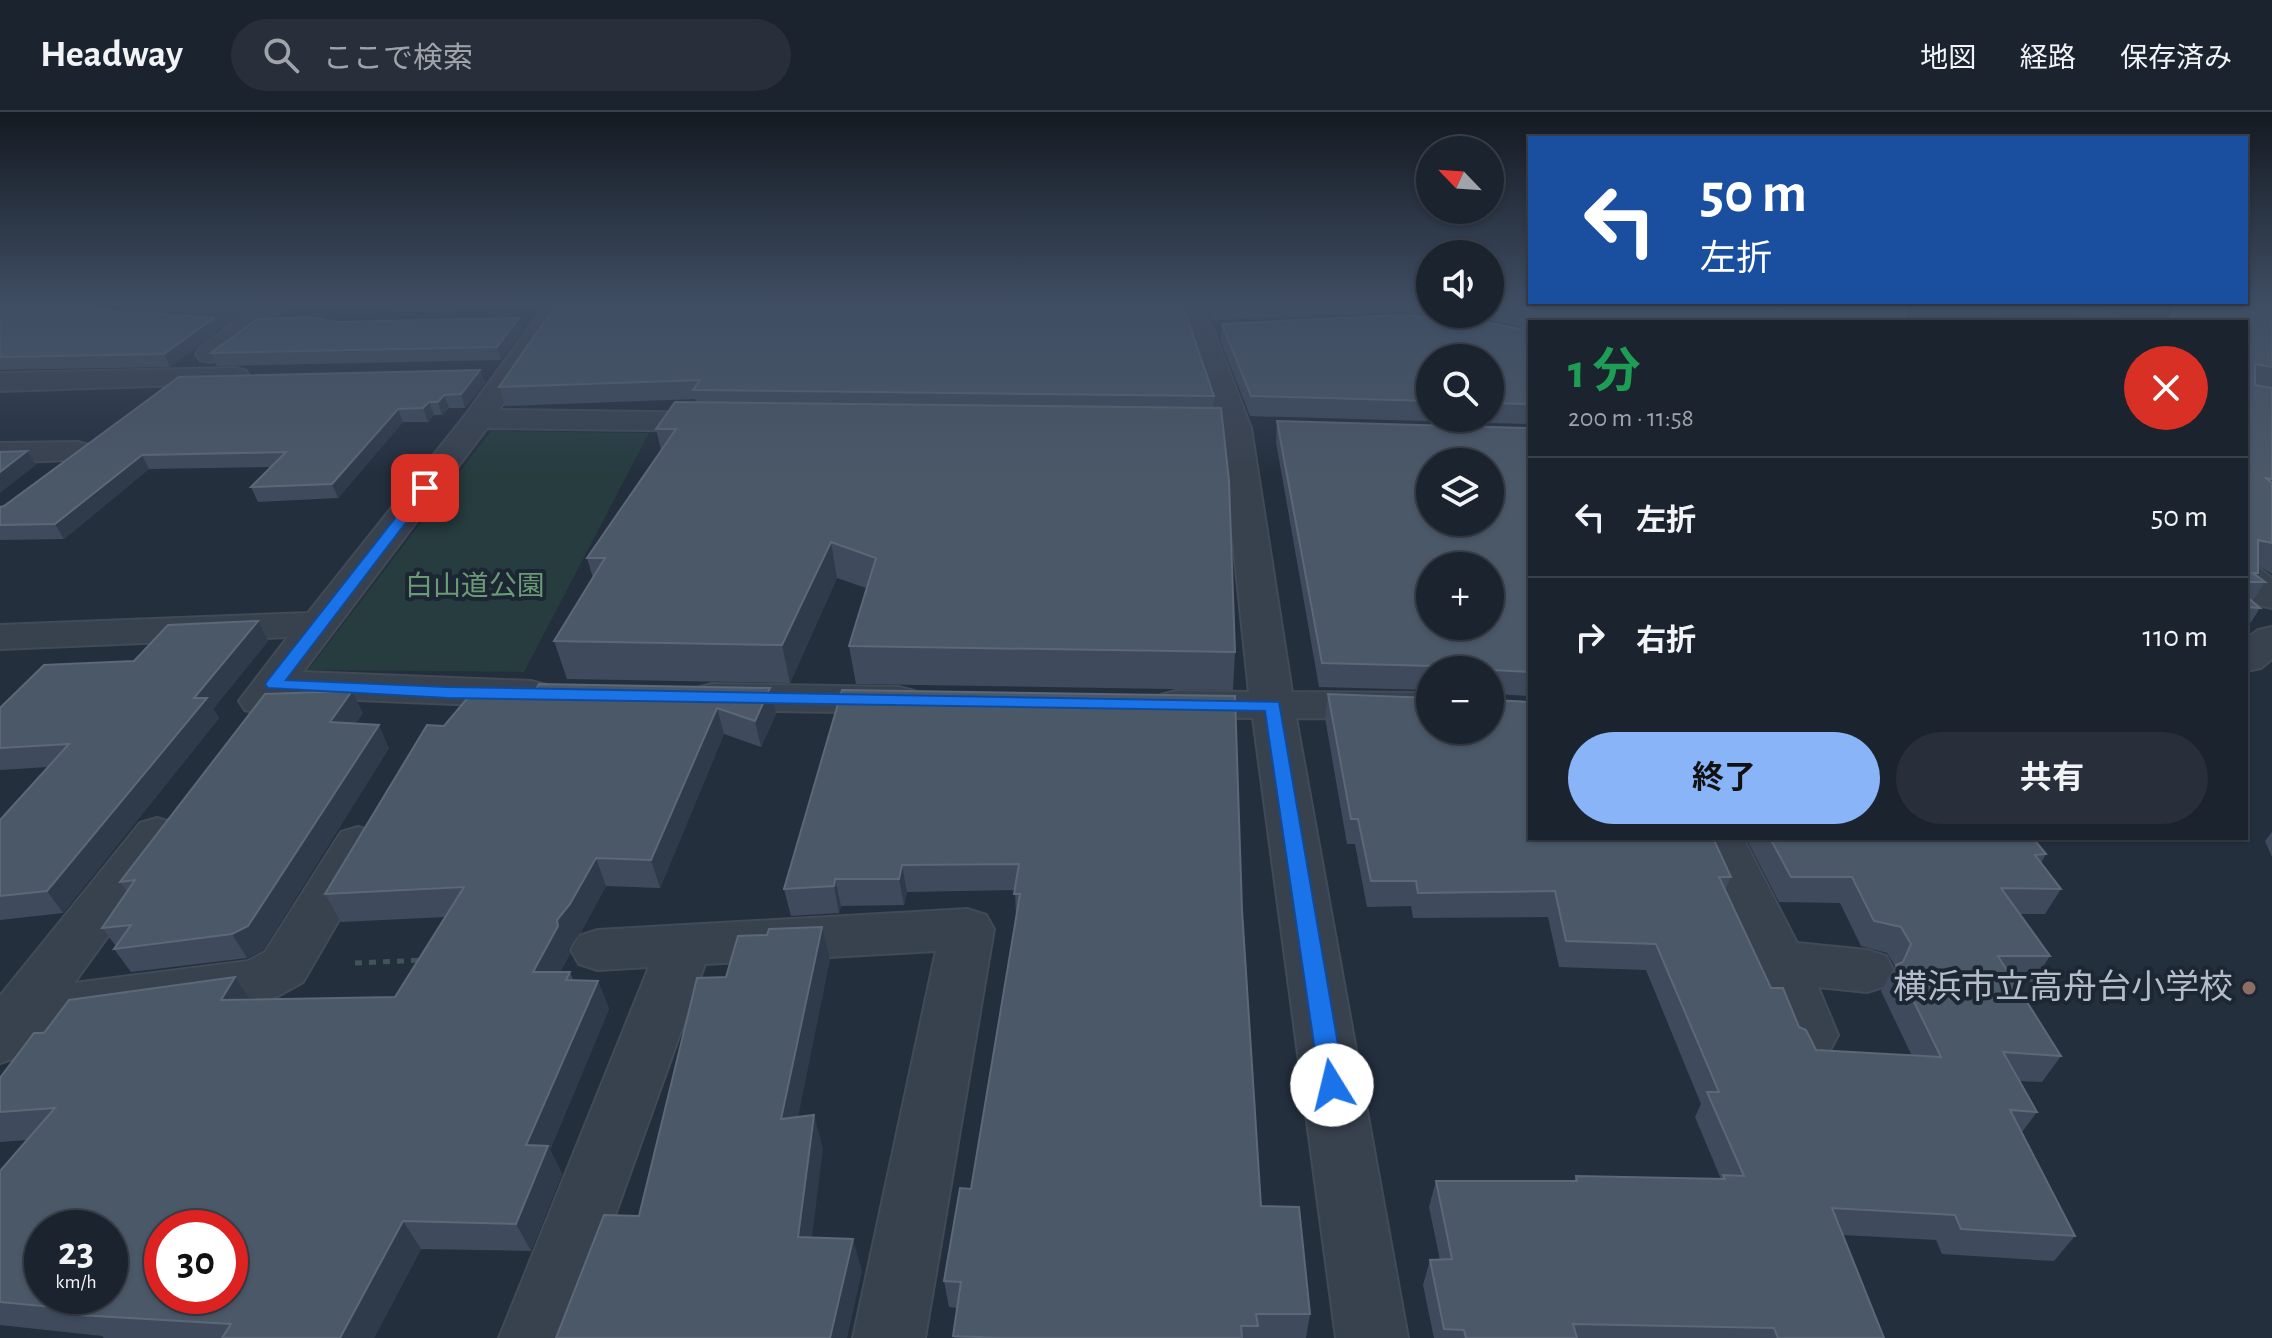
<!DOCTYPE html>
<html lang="ja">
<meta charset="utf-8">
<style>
body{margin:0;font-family:"Alegreya Sans","Noto Sans JP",sans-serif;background:#282f3a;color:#f1f3f6;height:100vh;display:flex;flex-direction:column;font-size:30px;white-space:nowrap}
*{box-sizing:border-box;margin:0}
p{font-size:26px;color:#a0a4aa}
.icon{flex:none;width:44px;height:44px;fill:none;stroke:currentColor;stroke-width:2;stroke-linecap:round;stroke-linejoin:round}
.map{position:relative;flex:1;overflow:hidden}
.panel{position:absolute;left:1528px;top:208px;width:720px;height:520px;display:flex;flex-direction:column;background:#1b232e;border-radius:0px;box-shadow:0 2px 6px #0004,0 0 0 2px #39404a}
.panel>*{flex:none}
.banner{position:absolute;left:1528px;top:24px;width:720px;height:168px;border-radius:0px;box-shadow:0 2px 6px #0004,0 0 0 2px #39404a;background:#1a4fa0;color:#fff;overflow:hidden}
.needle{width:52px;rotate:295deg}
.buttons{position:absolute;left:1416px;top:24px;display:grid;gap:16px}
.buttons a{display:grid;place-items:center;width:88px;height:88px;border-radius:50%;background:#1b232e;box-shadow:0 2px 6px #0004,0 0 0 2px #39404a;font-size:40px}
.speed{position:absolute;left:24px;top:1098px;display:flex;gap:16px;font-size:40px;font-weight:700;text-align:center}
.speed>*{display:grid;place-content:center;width:104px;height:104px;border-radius:50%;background:#1b232e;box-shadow:0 2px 6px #0004,0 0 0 2px #39404a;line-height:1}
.speed small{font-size:20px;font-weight:400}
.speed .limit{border:12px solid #d22;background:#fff;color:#111}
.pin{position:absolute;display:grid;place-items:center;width:68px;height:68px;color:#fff;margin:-34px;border-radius:16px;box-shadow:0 4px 12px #0006}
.me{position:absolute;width:88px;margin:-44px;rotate:351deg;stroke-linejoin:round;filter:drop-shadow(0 0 6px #0008)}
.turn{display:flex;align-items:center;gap:28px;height:168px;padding:0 40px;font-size:36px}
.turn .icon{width:104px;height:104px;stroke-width:2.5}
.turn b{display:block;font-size:56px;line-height:68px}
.round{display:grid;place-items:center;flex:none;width:84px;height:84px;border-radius:42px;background:#282f3a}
.summary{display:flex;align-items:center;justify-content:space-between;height:136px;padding:0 40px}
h1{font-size:48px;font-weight:700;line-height:60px;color:#1e9e55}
.action{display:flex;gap:16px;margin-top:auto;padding:16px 40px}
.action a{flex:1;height:92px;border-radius:48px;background:#8ab4f8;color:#111;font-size:32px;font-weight:700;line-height:92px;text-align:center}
.action a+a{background:#282f3a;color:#f1f3f6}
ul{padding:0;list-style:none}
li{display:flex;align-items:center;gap:24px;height:120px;padding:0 40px;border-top:2px solid #39404a}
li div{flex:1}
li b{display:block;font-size:30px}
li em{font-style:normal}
header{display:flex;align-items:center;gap:48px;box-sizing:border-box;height:112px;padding:0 40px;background:#1b232e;border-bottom:2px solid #39404a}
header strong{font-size:38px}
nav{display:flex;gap:44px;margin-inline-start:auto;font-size:28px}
.search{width:560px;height:72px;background:#282f3a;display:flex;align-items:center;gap:20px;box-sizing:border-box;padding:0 28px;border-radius:44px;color:#a0a4aa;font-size:30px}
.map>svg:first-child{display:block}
</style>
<header>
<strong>Headway</strong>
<div class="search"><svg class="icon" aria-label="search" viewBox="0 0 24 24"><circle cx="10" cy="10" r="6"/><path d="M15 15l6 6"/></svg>ここで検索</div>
<nav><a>地図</a><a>経路</a><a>保存済み</a></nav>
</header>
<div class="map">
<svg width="2272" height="1226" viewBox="0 0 2272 1226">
<rect width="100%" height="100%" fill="#242f3e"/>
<path fill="#263c3f" d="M1570,191h452l-36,19h-324z
M259,193l-31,23 -130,2 36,-22z
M491,319l158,2 -125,239 -216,-2z"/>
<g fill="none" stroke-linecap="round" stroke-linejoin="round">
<g stroke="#414a57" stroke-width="4">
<path id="minor" d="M0,191h164l-3,5 -9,3 -152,5z
M261,191h29l-70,57 -10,2 -10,-2 -4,-6 4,-6z
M553,191h28l-24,21 -58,86 221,3 11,3 4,6 -4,6 -11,3 -233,-3 -184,244 228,9 15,4 6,9 -6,9 -15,4 -246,-10c-12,16 -21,18 -40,13l-6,-9 49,-64 -288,12v-24l308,-12 159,-200 72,-99z
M1174,191h25l15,29 37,96 41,264 138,1v26l-134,-1 112,620h-72l-83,-620 -77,-1 -15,-4 -7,-9 7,-9 15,-4 73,1 -28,-264 -33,-96z
M2072,191h27l17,19h-28z
M236,256l10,3 4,6 -4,6 -246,8v-18z
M78,330l11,3 5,7 -5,7 -89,4v-20z
M2246,453l13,3 13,10v30l-14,-3 -12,-10z
M2272,515v32l-11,9 -15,3v-32l12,-9z
M712,572l187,3 15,4 6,9 -6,9 -15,4 -187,-3 -15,-4 -6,-9 6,-9z
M157,706l17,5 7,12 -107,148 174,-22 17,-9 76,-120 17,-5 17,5 8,12 -80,138 -25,14 -20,6 -220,30 -17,24 -21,7v-67l140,-173z
M1693,726h50l54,105 70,7 19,6 8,15 -8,15 -19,6 -49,-5 20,48 -9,17 -20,6 -20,-6 -36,-90z
M967,797l19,6 8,14 -69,409h-72l83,-387 -231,13 -134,374h-72l150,-371 -51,3 -19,-6 -8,-14 8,-14 19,-6z"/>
</g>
<path stroke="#3f5557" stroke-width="5" stroke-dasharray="7 7" stroke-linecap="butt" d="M355,851l70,-3"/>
<use href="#minor" fill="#38414e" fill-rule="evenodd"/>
</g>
<path fill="#3f4b5c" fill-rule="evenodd" d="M388,191h160l-7,5 -150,3z
M560,191l654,93 -1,12 22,244 -2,38 -377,-6 -7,-38 17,-58 -29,-10 -47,105 -223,-4 -13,-38 39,-63 -6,-20 74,-108 -5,-21 40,-27 -1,-3 -190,7 -6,-19z
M1201,191h229v11l-22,-2 -196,8z
M1490,191h421l-9,19h-372v102l-280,-8 -29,-74 1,-18 303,4 -38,-9 -55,-5h58zM1430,246h60v60h-60z
M2174,191h98v85l-17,-3 17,3v186l-14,-9v8l-2,2 9,7 -12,19 7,7 -14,22v-308h-79z
M0,195l82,2 132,9 5,12 -49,37 -170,3z
M335,210l188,8 -22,30 -284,6 -6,-13z
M480,258l5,13 -20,25h-16l-7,7h-8l-6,7h-25l-65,76 -80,4 -7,-15 20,-20 -122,2 -85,70 -64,1v-33l4,-1 175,-129z
M1277,309l253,7v268l-37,-2v6l238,177 -6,14 46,97 45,62 96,6 -31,-65 14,-25 -8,-13 -26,-7 -21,-43 -61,-1 -33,-64h287l13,16 -5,9 20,26 -16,25h-25l30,42 -17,26h-18l46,74 -19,26 -23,-1 18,31 -15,20 53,104 -21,25 -112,-7 -6,-14 -93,-5 41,103h-450l-11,-53 7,-25h10l-11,-53 7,-26h138l2,-5 145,3 -26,-62 6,-13 -55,-134 -87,-3 -11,-50 -135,1 -2,-12 -44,1 -12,-63h-8l-22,-126 3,-24 102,36 60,-60h-60v20l-111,-3 -43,-245z
M268,529l-55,68 6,9 -156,195 -63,7v-100l48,-53 -48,3v-62l134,-47z
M770,576l6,26 -15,33 -37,-13 -64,154 -54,-2 -25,46 -13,17 2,5 -10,18h10l3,8 25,1 11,28 -59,141 12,24 -31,77 -110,-2 -47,89h-270l-2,-2 -102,-11v-154l27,-31 -27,2v-64l44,-45 206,-34 145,-2 50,-80 -104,5 -16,-28 119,-168 91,-35z
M842,578l400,220 19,296 49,108 -4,24h-352l3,-30 -8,-1 -5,-26 27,-92 45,-272 -1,-27 -108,2 -3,13 -63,1 -2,7 -48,3 -7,-27z
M363,601l-8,11 34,24 -126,202 -16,8 -116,14 -17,-23 2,-3 -14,-18 25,-36 -7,-10z
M2272,720v25l-7,-16z"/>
<path fill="#2f3b4b" d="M540,191h8l-7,5z
M214,206l5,12 -49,37 -6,-13z
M519,206l4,12 -22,30 -4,-13z
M480,258l5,13 -20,25 -4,-14z
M444,283l5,13 -7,7 -4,-13z
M429,290l5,13 -6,7 -5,-14z
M398,297l5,13 -65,76 -6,-14z
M27,339l9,14 -36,28v-21z
M142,343l7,14 -85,70 -9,-15z
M831,430l6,36 -47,105 -8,-38z
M258,509l10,20 -55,68 6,9 -156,195 -16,-22 147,-193z
M770,576l6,26 -15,33 -6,-26z
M352,579l11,22 -22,31 -11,-22z
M717,596l7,26 -64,154 -9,-28z
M379,613l10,23 -126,202 -16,8 -15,-24z
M596,746l10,28 -25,46 -13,17 2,5 -25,46 -12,-28 24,-52z
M902,753l5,27 -3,13 -5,-26z
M835,767l6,27 -2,7 -5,-27z
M822,815l8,33 -39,192 -10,-33z
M235,865l19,29 -33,-6z
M598,869l11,28 -59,141 12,24 -31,77 -15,-27 10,-79z
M814,1003l9,34 -15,120 -10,-32z
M403,1109l18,28 -47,89h-34z
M853,1127l9,32 -15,67h-17z"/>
<path fill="#4b5868" stroke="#5c6777" stroke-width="2" fill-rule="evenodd" d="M560,191h620l6,12 28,81 -521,-6 7,-10 -201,7 55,-79z
M1498,191h411l-8,19h-368l2,-2 -4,-10z
M2176,191h96v64l-17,-3v21l17,3v91l-6,-1 6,5v60l-14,-3v33h-5l12,9h-19v-260h-77z
M80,192l-7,4 141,10 -50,36 -164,3v-50z
M1400,203l80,6 40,8 10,-3v78l-40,-1v-45h-60v43l-179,-5 -29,-72z
M310,205l25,5 184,-4 -22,29 -286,6 46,-34z
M480,258l-19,24 -17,1 -6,7h-9l-6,6 -25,1 -66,75 -81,3 35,-35 -144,3 -87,69 -55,1v-18l4,-1 175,-129z
M675,290l546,6 8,73 6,171 -386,-6 27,-88 -45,-16 -49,103 -228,-4 51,-83h-18l89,-129h-20z
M1277,309l253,7v244l-37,-2v30l37,2v136h183l18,39h-12l52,111h12l16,39 7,3 10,20 125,7 -45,-92 7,-3 8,-18 -10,-17 -27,-6 -22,-44h-61l-21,-39h263l13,16 -11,1 26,34 -60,-1 49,68h-52l63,100 -58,-4 34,60 -27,-2 65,126 -114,-7 -6,-14 -123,-7 52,130h-106l-4,-10 -201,-4 4,14h-111l-2,-8 -20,-1 -14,-69 22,-1 -16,-78h141l-1,-5 149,3 -2,-4 21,1 -37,-84h12l-63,-148 -90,-3 -11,-50 -137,2 -2,-12h-45l-13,-62h-7l-23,-125 102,4v32h60v-60h-53l-3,-4 -112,-3zM1430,350h60v60h-60zM1430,454h60v60h-60z
M27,339l-27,21v-20z
M2246,484l14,12 -14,-1z
M258,509l-64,77h13l-160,193 -47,5v-76l69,-76 -69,4v-40l44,-43 90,-4 34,-36z
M539,572l231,4 -15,33 -38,-13 -66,152 -55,-2 -26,46 -13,16 1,6 -25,46h37l-4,8 32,1 -72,164 22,1 -32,78 -113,-3 -63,117h-118l9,-14 -151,-9 4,-5 -84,-8v-131l55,-63 -55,4v-34l34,-45h10l25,-33 166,-23 -14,23 174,-3 69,-110 -139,7 102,-169 17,1 32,-38 59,3zM42,1116h68v68h-68zM162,1116h68v68h-68z
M842,578l393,6 7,214 19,296 38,1 11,107h-54l2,12h-17l1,12h-237l-52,-2 8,-54 -17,-1 16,-93 11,1 49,-295h-6l5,-30 -117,1 -3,14h-64l-1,7 -50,3z
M352,579l-22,31 49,3 -131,201 -16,8 -118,15 17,-24 -29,3 33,-48 -15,2 145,-188z
M822,815l-41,192 33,-4 -16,122 55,2 -23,99h-274l48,-123 35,1 58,-238 29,-1 12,-41 29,-1 2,-6z"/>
<linearGradient id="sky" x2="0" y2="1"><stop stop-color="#141a22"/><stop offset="0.53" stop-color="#3f4d63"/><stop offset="1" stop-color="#3f4d63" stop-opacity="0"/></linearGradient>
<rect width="2272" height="363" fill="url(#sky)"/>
<path fill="#1a73e8" stroke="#114b97" stroke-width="2" d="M425,371l7,5 -2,3 -144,189 162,7 831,15 66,383 -4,8 -9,3 -8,-3 -4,-8 -55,-374 -817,-13 -180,-10 -3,-4 3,-4 153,-195z"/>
<circle fill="#8d6e63" stroke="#1d2633" stroke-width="3" cx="2249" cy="876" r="8"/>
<g text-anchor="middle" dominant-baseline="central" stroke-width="8" stroke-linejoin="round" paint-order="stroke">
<g font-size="28" fill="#6b9a76" stroke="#1d2633">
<text x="475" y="475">白山道公園</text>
</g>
<g font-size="34" fill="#b4bcc9" stroke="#1d2633" text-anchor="end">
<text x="2233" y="876">横浜市立高舟台小学校</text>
</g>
</g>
</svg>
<div class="buttons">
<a><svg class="needle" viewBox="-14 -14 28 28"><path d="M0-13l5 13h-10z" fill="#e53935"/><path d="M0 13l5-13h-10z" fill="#a0a4aa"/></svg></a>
<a><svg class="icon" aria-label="sound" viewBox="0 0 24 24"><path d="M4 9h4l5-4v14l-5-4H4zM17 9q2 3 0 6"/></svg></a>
<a><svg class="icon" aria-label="search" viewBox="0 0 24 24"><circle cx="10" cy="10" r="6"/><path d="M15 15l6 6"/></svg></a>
<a><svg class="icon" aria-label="layers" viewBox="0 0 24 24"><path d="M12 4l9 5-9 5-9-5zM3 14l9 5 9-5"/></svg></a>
<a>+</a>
<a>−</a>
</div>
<div class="speed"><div>23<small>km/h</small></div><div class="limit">30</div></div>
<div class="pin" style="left:425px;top:376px;background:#d93025"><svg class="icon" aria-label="arrive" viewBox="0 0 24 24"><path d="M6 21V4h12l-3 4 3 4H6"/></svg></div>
<svg class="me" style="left:1332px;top:973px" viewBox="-20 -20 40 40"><circle r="19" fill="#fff"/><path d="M0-13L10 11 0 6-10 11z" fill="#1a73e8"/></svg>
<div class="banner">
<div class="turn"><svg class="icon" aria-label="left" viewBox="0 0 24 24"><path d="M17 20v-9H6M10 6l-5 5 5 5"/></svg><div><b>50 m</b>左折</div></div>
</div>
<section class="panel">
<div class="summary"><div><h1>1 分</h1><p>200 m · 11:58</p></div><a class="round" style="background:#d93025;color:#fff"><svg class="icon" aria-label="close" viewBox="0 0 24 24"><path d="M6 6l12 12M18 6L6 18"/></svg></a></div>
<ul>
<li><svg class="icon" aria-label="left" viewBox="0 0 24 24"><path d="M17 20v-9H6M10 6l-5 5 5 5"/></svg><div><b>左折</b></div><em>50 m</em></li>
<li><svg class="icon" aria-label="right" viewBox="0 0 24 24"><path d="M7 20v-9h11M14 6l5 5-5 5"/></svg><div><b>右折</b></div><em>110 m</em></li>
</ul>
<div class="action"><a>終了</a><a>共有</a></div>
</section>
</div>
